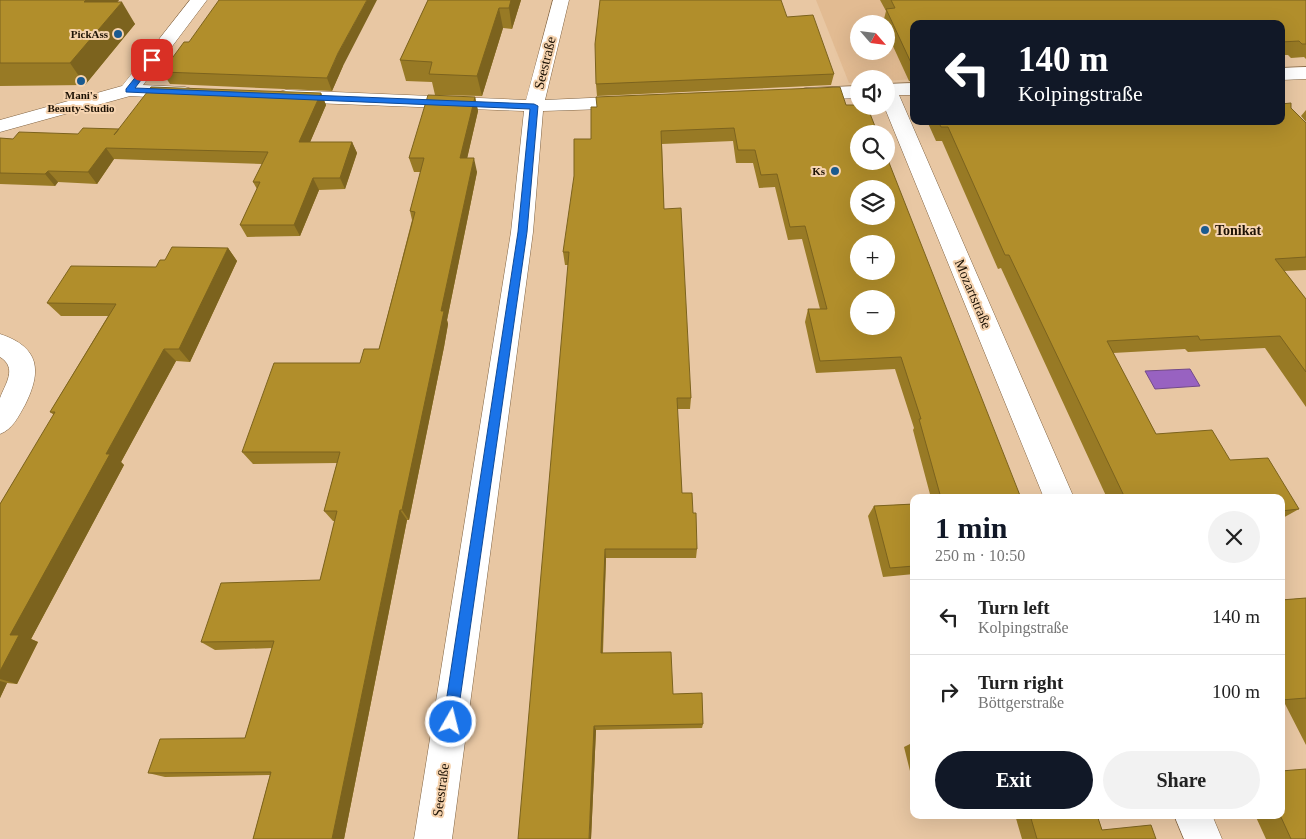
<!DOCTYPE html>
<meta charset="utf-8">
<style>
body{margin:0;font-family:"Times New Roman",serif;background:#f2f2f2;color:#222;height:100vh;display:flex;flex-direction:column;font-size:19px;white-space:nowrap}
*{box-sizing:border-box;margin:0}
p{font-size:16px;color:#767676}
.icon{flex:none;width:28px;height:28px;fill:none;stroke:currentColor;stroke-width:2;stroke-linecap:round;stroke-linejoin:round}
.map{position:relative;flex:1;overflow:hidden}
.drawer{position:absolute;left:910px;top:494px;width:375px;height:325px;display:flex;flex-direction:column;background:#fff;border-radius:10px;box-shadow:0 5px 20px #0002}
.drawer>*{flex:none}
.hud{position:absolute;left:910px;top:20px;width:375px;height:105px;border-radius:10px;box-shadow:0 5px 20px #0002;background:#111827;color:#fff;overflow:hidden}
.needle{width:32px;rotate:118deg}
.controls{position:absolute;left:850px;top:15px;display:grid;gap:10px}
.controls a{display:grid;place-items:center;width:45px;height:45px;border-radius:50%;background:#fff;box-shadow:0 5px 20px #0002;font-size:25px}
.pin{position:absolute;display:grid;place-items:center;width:42px;height:42px;color:#fff;margin:-21px;border-radius:10px;box-shadow:0 2px 8px #0006}
.me{position:absolute;width:55px;margin:-28px;rotate:8deg;stroke-linejoin:round;filter:drop-shadow(0 0 4px #0008)}
.turn{display:flex;align-items:center;gap:18px;height:105px;padding:0 25px;font-size:22px}
.turn .icon{width:65px;height:65px;stroke-width:2.5}
.turn b{display:block;font-size:35px;line-height:42px}
.round{display:grid;place-items:center;flex:none;width:52px;height:52px;border-radius:26px;background:#f2f2f2}
.head{display:flex;align-items:center;justify-content:space-between;height:85px;padding:0 25px}
h1{font-size:30px;font-weight:600;line-height:38px;color:#111827}
.action{display:flex;gap:10px;margin-top:auto;padding:10px 25px}
.action a{flex:1;height:58px;border-radius:30px;background:#111827;color:#fff;font-size:20px;font-weight:600;line-height:58px;text-align:center}
.action a+a{background:#f2f2f2;color:#222}
ul{padding:0;list-style:none}
li{display:flex;align-items:center;gap:15px;height:75px;padding:0 25px;border-top:1px solid #e0e0e0}
li div{flex:1}
li b{display:block;font-size:19px}
li em{font-style:normal}
.map>svg:first-child{display:block}
</style>
<div class="map">
<svg width="1306" height="839" viewBox="0 0 1306 839">
<rect width="100%" height="100%" fill="#e8c7a3"/>
<path fill="#e2bb92" fill-rule="evenodd" d="M816,0h133l-35,24v55l-28,2v-2h-27v3l-10,1zM859,24h27v27h-27z"/>
<path fill="#9862c1" stroke="#734a89" d="M1190,369l10,17 -45,3 -10,-18z"/>
<g fill="none" stroke-linecap="round" stroke-linejoin="round">
<g stroke="#806342" stroke-width="1">
<path id="minor" d="M190,0h17l-64,85 42,2 7,2 3,4 -3,4 -7,2 -55,-3 -130,36v-12l122,-34z
M553,0h16l-24,100 90,-4 7,2 3,4 -3,4 -7,2 -92,3 -10,121 -81,607h-38l97,-607 13,-121 -238,-9 -7,-2 -3,-4 3,-4 7,-2 240,10z
M1306,67v12l-25,1v-12z
M914,83v12h-15l175,403h-30l-160,-392h2v-22z
M859,86v12l-54,2 -7,-2 -3,-4 3,-4 7,-2z
M0,334c40,13 42,37 25,71 -7,12 -12,24 -25,29 0,-11 0,-26 0,-36 5,-14 18,-30 0,-41z
M1174,815h38l10,24h-38z"/>
</g>
<use href="#minor" fill="#fff" fill-rule="evenodd"/>
</g>
<path fill="#987a25" d="M0,0h119l-2,2 18,22 -50,61 -85,1z
M428,0h93l-9,29 -9,-1 -21,68 -47,-1 -3,-13 -26,-1 -6,-21z
M880,0h426v59l-2,-2 -13,1 -3,-3h-7v-31h-367v58l-5,-1 -23,-50v-7h-3v-1l3,-12z
M787,17l47,57 -3,11 -234,11 -1,-12z
M343,66l-11,25 -162,-7 -8,-12z
M321,93l5,12 -16,37h42l5,11 -12,36 -26,1 -19,46 -53,1 -7,-12 17,-36 -4,-7 9,-18 -148,-5 -17,25 -39,-2 -3,4 -55,-2v-46l13,1 65,-5 41,-5z
M475,97l3,14 -11,47 10,14 -30,148 1,4 -4,23 -35,173h-2l-63,319h-91l17,-64 -105,2 -17,-4 97,-35 27,-90 -57,2 -14,-8 119,-62 15,-59h-2l-9,-10 13,-48 -84,1 -11,-12 137,-103 33,-129 -2,-9 11,-39h-7l-5,-14z
M846,105l175,393h-90l-18,-68 1,-2 -19,-59 -79,4 -11,-51 3,-13h12l-18,-70 -14,1 -13,-53 -16,1 -6,-25h-17l-3,-22 -71,3 2,65 27,189 -1,11h-13l5,84 11,20 4,36 -1,9h-90l-3,95 70,41 30,30 -1,4 -106,2 -5,109 -23,-574h-3l-2,-13 28,-113z
M1291,108l15,15v147l-22,1 22,28v108l-41,-59 -77,4 -3,-3 -72,4 43,81 74,26 69,49 -18,10v-21h-174l-106,-230 -3,1 -56,-128h-6l-9,-20h354z
M1306,110v12l-5,-6z
M228,248l9,13 -47,101 -14,-1 -55,101 3,3 -93,174 7,3 -21,42 -10,-1 -7,15v-194l54,-89 -4,-3 58,-96h-47l-14,-13 109,-36 9,-7z
M914,504v70l-31,3 -15,-61 6,-10z
M1306,598v147l-21,-41h-4v-104z
M914,742v45l-10,-40z
M1015,815h82l5,15 54,9h-134z
M1255,815h26l25,24h-40z"/>
<path fill="#7c631e" d="M86,0h33l-21,24 -14,-22z
M367,0h10l-34,66 -11,25 -5,-13 11,-25z
M511,0h10l-9,29 -3,-21z
M122,2l13,22 -50,61 -15,-22z
M499,8l4,20 -21,68 -5,-20z
M321,93l5,12 -21,49 -6,-12z
M475,97l3,14 -14,61 -4,-14z
M352,142l5,11 -12,36 -5,-11z
M106,148l8,11 -17,25 -9,-12z
M474,158l3,14 -30,148 1,4 -4,23 -35,173 -7,-10 39,-199z
M48,171l10,11 -3,4 -10,-12z
M313,178l6,12 -19,46 -6,-11z
M228,248l9,13 -47,101 -11,-13z
M164,349l12,12 -55,101 3,3 -93,174 7,3 -21,42 -17,-5v-8l10,-36 96,-181z
M400,510l7,10 -63,319h-12z
M605,549l1,9 -4,101 -1,-6z
M0,681l7,2 -7,15z
M594,726l2,4 -5,109h-2z"/>
<path fill="#b18e2b" stroke="#7c631e" fill-rule="evenodd" d="M0,0h86l-2,2h38l-52,61h-70z
M219,0h148l-29,53 -11,25 -165,-6 22,-30h5z
M428,0h83l-2,8h-10l-22,68 -48,-2 3,-12 -32,-2z
M600,0h181l6,17 26,-2 21,59 -238,10 -1,-40z
M891,0h415v44h-4l-3,-3 -18,1v-18h-367l-1,43 -27,-58 9,-1z
M151,87l170,6 -22,49h53l-12,36h-27l-19,47h-54l20,-43h-7l15,-30 -162,-4 -18,24 -40,-1 -3,3 -45,-1v-35l13,1 6,-7 59,2 5,-6 36,1 -5,6z
M840,87l6,18h13v1h8l11,28h-19v27h27v-6l135,343h-80l-22,-79h2l-20,-62 -81,4 -12,-52h19l-22,-83 -15,1 -13,-53 -16,1 -6,-25h-17l-4,-22 -73,3 3,78 17,-1 10,190h-14l5,95h10l1,20h3l1,36h-92l-4,104 70,-1 2,42 29,-1 1,31 -109,2 -5,113h-71l51,-587h-6l11,-76v-37h17v-32h6l-1,-10zM859,189h27v27h-27zM859,244h27v27h-27zM859,299h27v27h-27z
M428,95l47,2 -15,61h14l-33,153h3l-5,24 -37,175h-2l-68,329h-79l18,-67 -123,1 12,-34 85,-1 29,-97 -73,1 20,-59 99,-3 17,-69h-13l16,-59h-98l32,-89h86l4,-14h15l36,-137 -5,-1 14,-53h-15z
M1291,103v5l15,15v134l-31,2 31,40v73l-26,-36 -80,4 -2,-4 -91,5 49,93 56,-4 18,30 38,-2 31,51 -18,2v-13h-156l-116,-243h-4l-57,-128h-7l-3,-6h343v-17z
M172,247l56,1 -49,101h-15l-58,105h4l-100,181h9l-19,36v-167l55,-92h-5l66,-108 -69,-1 24,-37 85,1 4,-7h5z
M914,504v62l-24,2 -16,-62z
M1306,598v101v-1l-25,2v-100z
M1306,769v70h-15l-11,-24h1v-44z
M1030,815h67l5,15 49,-5 5,14h-119z"/>
<path fill="#1a73e8" stroke="#114b97" d="M152,58l4,2 -21,28 399,16 4,2 -11,126 -71,495 -5,2 -6,-2 -2,-5 75,-490 12,-123 -404,-17v-3l24,-30z"/>
<g fill="#1a5a8f" stroke="#f6d4b0" stroke-width="2">
<circle cx="118" cy="34" r="5"/>
<circle cx="81" cy="81" r="5"/>
<circle cx="835" cy="171" r="5"/>
<circle cx="1205" cy="230" r="5"/>
</g>
<g text-anchor="middle" dominant-baseline="central" stroke-width="4" stroke-linejoin="round" paint-order="stroke">
<g font-size="11" font-weight="bold" fill="#1d1205" stroke="#f6d4b0" text-anchor="end">
<text x="108" y="34">PickAss</text>
<text x="81" y="95" text-anchor="middle">Mani's<tspan x="81" dy="13">Beauty-Studio</tspan></text>
<text x="825" y="171">Ks</text>
</g>
<g font-size="14" fill="#1d1205" stroke="#f6d4b0">
<text transform="translate(545 63) rotate(-76)">Seestraße</text>
<text transform="translate(973 294) rotate(67)">Mozartstraße</text>
<text transform="translate(441 790) rotate(-82)">Seestraße</text>
</g>
<g font-size="14" font-weight="bold" fill="#1d1205" stroke="#f6d4b0" text-anchor="start">
<text x="1215" y="230">Tonikat</text>
</g>
</g>
</svg>
<div class="controls">
<a><svg class="needle" viewBox="-14 -14 28 28"><path d="M0-13l5 13h-10z" fill="#e53935"/><path d="M0 13l5-13h-10z" fill="#767676"/></svg></a>
<a><svg class="icon" aria-label="sound" viewBox="0 0 24 24"><path d="M4 9h4l5-4v14l-5-4H4zM17 9q2 3 0 6"/></svg></a>
<a><svg class="icon" aria-label="search" viewBox="0 0 24 24"><circle cx="10" cy="10" r="6"/><path d="M15 15l6 6"/></svg></a>
<a><svg class="icon" aria-label="layers" viewBox="0 0 24 24"><path d="M12 4l9 5-9 5-9-5zM3 14l9 5 9-5"/></svg></a>
<a>+</a>
<a>−</a>
</div>
<div class="pin" style="left:152px;top:60px;background:#d93025"><svg class="icon" aria-label="arrive" viewBox="0 0 24 24"><path d="M6 21V4h12l-3 4 3 4H6"/></svg></div>
<svg class="me" style="left:451px;top:722px" viewBox="-20 -20 40 40"><circle r="17" fill="#1a73e8" stroke="#fff" stroke-width="3"/><path d="M0-11L8 9 0 5-8 9z" fill="#fff"/></svg>
<div class="hud">
<div class="turn"><svg class="icon" aria-label="left" viewBox="0 0 24 24"><path d="M17 20v-9H6M10 6l-5 5 5 5"/></svg><div><b>140 m</b>Kolpingstraße</div></div>
</div>
<section class="drawer">
<div class="head"><div><h1>1 min</h1><p>250 m · 10:50</p></div><a class="round"><svg class="icon" aria-label="close" viewBox="0 0 24 24"><path d="M6 6l12 12M18 6L6 18"/></svg></a></div>
<ul>
<li><svg class="icon" aria-label="left" viewBox="0 0 24 24"><path d="M17 20v-9H6M10 6l-5 5 5 5"/></svg><div><b>Turn left</b><p>Kolpingstraße</p></div><em>140 m</em></li>
<li><svg class="icon" aria-label="right" viewBox="0 0 24 24"><path d="M7 20v-9h11M14 6l5 5-5 5"/></svg><div><b>Turn right</b><p>Böttgerstraße</p></div><em>100 m</em></li>
</ul>
<div class="action"><a>Exit</a><a>Share</a></div>
</section>
</div>
